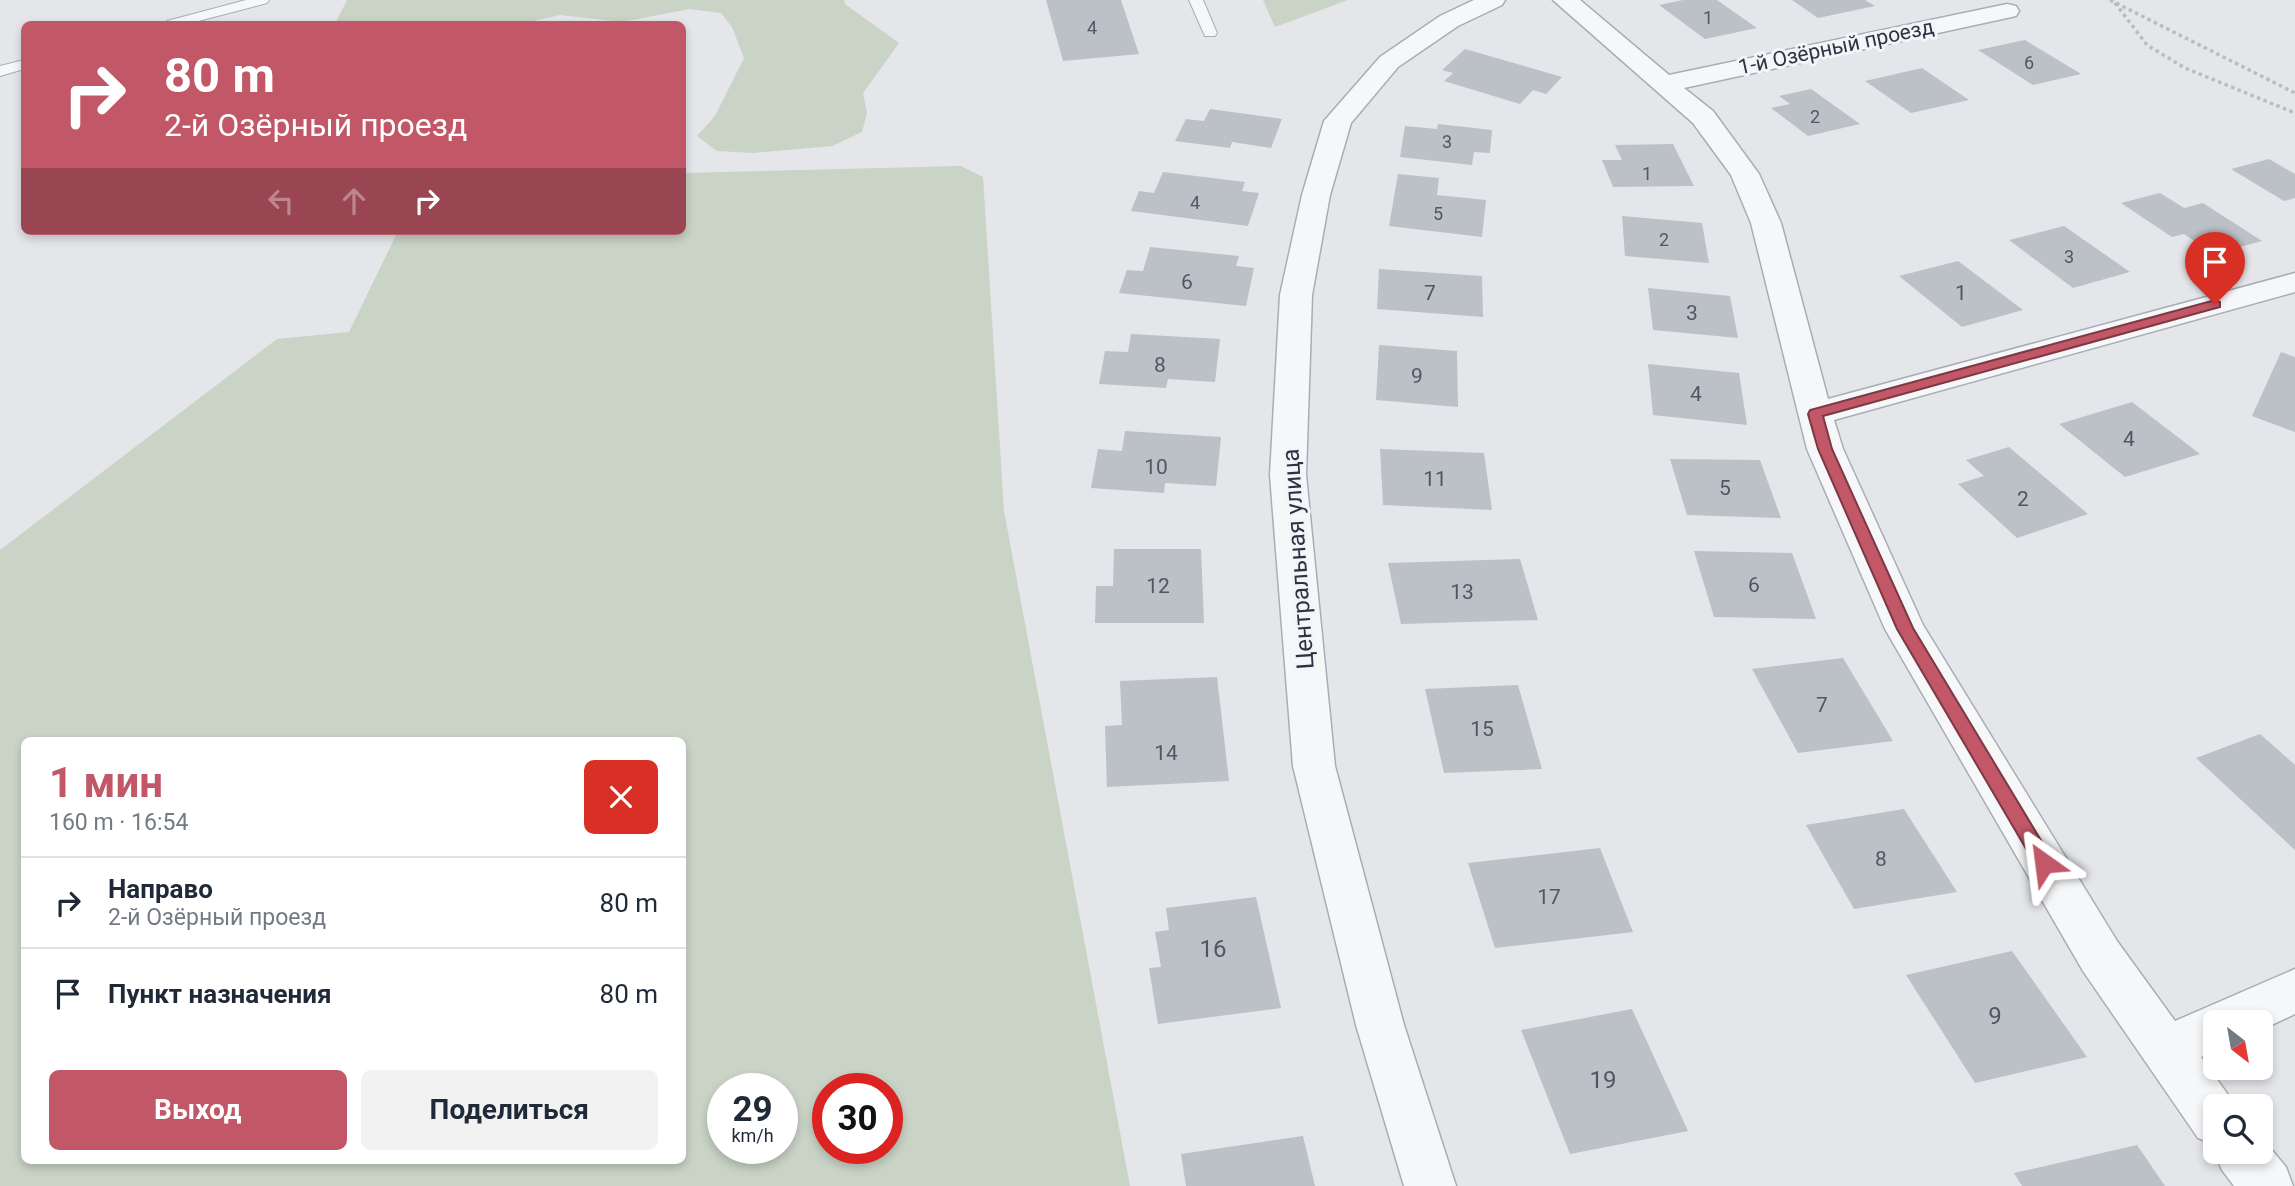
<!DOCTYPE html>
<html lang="ru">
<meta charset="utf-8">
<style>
body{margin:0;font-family:Roboto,sans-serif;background:#f2f2f3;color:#1f2937;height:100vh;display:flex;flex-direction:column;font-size:26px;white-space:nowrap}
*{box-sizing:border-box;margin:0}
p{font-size:23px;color:#747a83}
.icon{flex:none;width:38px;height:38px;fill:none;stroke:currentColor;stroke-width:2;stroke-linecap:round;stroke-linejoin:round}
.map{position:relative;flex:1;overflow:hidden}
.details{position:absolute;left:21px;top:737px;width:665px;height:427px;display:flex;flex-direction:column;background:#fff;border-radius:10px;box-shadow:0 4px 10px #0003}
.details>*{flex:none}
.guide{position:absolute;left:21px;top:21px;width:665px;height:214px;border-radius:10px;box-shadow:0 4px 10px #0003;background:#c15767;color:#fff;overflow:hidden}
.needle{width:46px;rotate:149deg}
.tools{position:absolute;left:2203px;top:1010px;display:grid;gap:14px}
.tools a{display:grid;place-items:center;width:70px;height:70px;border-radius:10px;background:#fff;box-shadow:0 4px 10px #0003;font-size:35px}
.speed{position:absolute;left:707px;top:1073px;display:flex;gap:14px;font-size:35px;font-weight:700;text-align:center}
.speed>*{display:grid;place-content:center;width:91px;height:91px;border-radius:50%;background:#fff;box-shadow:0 4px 10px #0003;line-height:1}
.speed small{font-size:18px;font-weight:400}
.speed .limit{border:10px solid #d22;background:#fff;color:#111}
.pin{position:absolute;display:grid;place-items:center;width:60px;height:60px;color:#fff;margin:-72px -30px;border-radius:50% 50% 50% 0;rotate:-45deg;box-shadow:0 0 7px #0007}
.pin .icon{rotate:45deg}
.me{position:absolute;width:77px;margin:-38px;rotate:329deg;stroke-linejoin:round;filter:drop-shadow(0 0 5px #0008)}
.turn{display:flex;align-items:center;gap:24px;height:147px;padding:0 28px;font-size:32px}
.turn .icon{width:91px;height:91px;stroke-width:2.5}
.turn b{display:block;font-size:49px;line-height:60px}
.lanes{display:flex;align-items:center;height:66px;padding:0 28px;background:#0003;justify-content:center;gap:35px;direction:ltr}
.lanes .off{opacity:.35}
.round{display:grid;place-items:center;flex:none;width:74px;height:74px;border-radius:10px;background:#f2f2f3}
.headline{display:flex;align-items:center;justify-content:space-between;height:119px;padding:0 28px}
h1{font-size:42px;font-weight:700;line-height:52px;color:#c15767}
.button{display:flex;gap:14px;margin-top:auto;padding:14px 28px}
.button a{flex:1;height:80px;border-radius:10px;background:#c15767;color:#fff;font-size:28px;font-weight:700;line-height:80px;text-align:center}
.button a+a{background:#f2f2f3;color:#1f2937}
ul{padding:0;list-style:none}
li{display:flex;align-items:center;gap:21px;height:91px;padding:0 28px;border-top:2px solid #e0e1e3}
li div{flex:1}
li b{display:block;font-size:26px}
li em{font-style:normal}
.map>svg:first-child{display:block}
</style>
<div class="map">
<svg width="2295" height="1186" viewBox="0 0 2295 1186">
<rect width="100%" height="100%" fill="#e4e6ea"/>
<path fill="#c9d3c6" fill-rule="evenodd" d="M347,0h497l1,4 54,39 -36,50 4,20 -5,19 -30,14 -79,7 -36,-2 -20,-15 18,-20 29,-58 -12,-31 -11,-14 -32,-4 -67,13 -62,-7 -40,9h-172l-12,-2z
M1263,0h85l-73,27z
M961,166l22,11 21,334 126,675h-1130v-636l277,-211 72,-7 49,-101h284l1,-58zM682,740v420h-658v-420zM782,1088v60h-59v-60zM887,1088v60h-59v-60z"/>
<path fill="#bcc0c7" d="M1046,0h75l18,54 -76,7z
M1683,0h34l40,28 -52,11 -46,-34z
M1792,0h73l10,6 -57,12z
M2025,40l56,34 -48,11 -55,-35z
M1465,49l97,28 -16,17 -13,-4 -13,14 -76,-23 9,-8 -11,-3z
M1922,68l47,32 -58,13 -46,-32z
M1811,89l49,35 -52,12 -37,-28 19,-4 -11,-8z
M1210,109l72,10 -11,29 -39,-6 -2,6 -55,-7 11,-22 18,2z
M1438,124l54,6 -2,23 -16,-1 -2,13 -72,-8 5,-31 32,3z
M1673,144l21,42 -81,1 -11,-27h20l-7,-15z
M2269,159l26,15v24l-11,3 -53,-32z
M1163,172l82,10 -3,9 17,2 -11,33 -117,-15 8,-20 15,2z
M1398,174l41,4 -2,17 49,5 -4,37 -93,-11z
M2160,193l24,15 19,-5 59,38 -48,13 -30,-20 -12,3 -51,-34z
M1622,216l80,7 7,40 -84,-7z
M2064,226l66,46 -57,16 -64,-48z
M1150,247l89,9 -3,10 18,2 -8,38 -127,-13 8,-23 16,1z
M1958,261l65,49 -61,17 -63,-51z
M1379,269l103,7 1,41 -106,-8z
M1648,288l82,8 8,42 -85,-8z
M1131,334l89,5 -5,43 -47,-3 -2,9 -67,-4 6,-33 23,1z
M1379,345l78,6 1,56 -82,-7z
M2281,352l14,5v75l-43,-16z
M1648,364l91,9 8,52 -94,-10z
M2132,402l68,52 -75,23 -66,-53z
M1125,431l96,6 -5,49 -51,-3 -1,10 -73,-5 7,-39 24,2z
M2009,447l79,67 -71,24 -59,-54 26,-8 -18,-16z
M1380,449l104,4 8,57 -109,-5z
M1670,459l90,1 21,58 -94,-3z
M1114,549h87l3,74h-109l1,-37h17z
M1694,551l98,2 24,66 -102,-2z
M1520,559l18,61 -137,4 -13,-61z
M1843,658l50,83 -95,12 -46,-84z
M1217,677l12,104 -122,6 -2,-61 17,-1 -2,-44z
M1518,685l24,84 -98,4 -19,-84z
M2260,734l35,31v85l-99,-92z
M1904,809l53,83 -103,17 -48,-84z
M1600,848l33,84 -138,16 -27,-85z
M1256,897l25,111 -123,16 -9,-56 12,-1 -6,-35 14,-2 -3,-22z
M2012,951l75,106 -112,26 -69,-108z
M1632,1009l56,122 -118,23 -49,-124z
M1303,1136l12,50h-129l-5,-32z
M2137,1145l28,41h-143l-8,-13z"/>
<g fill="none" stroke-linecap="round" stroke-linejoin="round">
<g stroke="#a9adb4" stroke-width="2">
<path id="lane" d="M246,0h23l-2,3 -80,21h-22l2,-3z
M1189,0h14l14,33 -2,3h-10z
M24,60v9l-24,7v-10z"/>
</g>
<g stroke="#a9adb4" stroke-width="3">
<path id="street" d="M1474,0h31l-3,5 -44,21 -60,41 -47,56 -21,72 -18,100 -6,180 29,291 69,259 52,161h-52l-48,-161 -63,-259 -23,-291 10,-180 22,-100 22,-74 56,-64 60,-41z
M1553,0h27l89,75 338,-71 9,2 3,5 -3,5 -9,2 -323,70 29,23 46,63 22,49 47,176 467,-126v19l-461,128 9,29 80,176 194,316 58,80 120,-52v45l-34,16v-8h-45v28l-15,7 35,49h-20v39l-18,-7 -115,-167 -198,-342 -78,-180 -56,-226 -20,-48 -38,-52z
M2261,1137l25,30 7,19h-59l-12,-16 -8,-18 2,-4v4h45z"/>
</g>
<path stroke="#babcc2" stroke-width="3.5" stroke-dasharray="3.5 3.5" stroke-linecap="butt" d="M2110,0l185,93
M2115,3l32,42 38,23 110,45"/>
<use href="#lane" fill="#f6f7f9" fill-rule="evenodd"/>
<use href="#street" fill="#f6f7f9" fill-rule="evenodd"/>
</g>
<path fill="#c15767" stroke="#7d3943" stroke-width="2" d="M2215,300l5,2v5l-397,109 9,33 81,179 138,229 3,6 -3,6 -7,2 -6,-2 -141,-240 -79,-180 -10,-35 2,-4z"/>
<g text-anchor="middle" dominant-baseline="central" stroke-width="6" stroke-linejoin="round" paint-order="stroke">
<g font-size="18" fill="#515762">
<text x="1708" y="17">1</text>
<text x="1092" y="27">4</text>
<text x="2029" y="62">6</text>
<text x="1815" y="116">2</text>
<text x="1447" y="141">3</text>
<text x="1647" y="173">1</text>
<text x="1195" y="202">4</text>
<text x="1438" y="213">5</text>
<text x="1664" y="239">2</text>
<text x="2069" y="256">3</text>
</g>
<g font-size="21" fill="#2d3441" stroke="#f3f5f8">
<text transform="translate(1836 47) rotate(-12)">1-й Озёрный проезд</text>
</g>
<g font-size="21" fill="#515762">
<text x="1187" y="282">6</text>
<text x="1430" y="293">7</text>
<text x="1961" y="293">1</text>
<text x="1692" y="313">3</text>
<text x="1160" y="365">8</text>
<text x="1417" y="376">9</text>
<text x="1696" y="394">4</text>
<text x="2129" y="439">4</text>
<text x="1156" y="467">10</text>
<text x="1435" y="479">11</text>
<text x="1725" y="488">5</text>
<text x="2023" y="499">2</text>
<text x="1754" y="585">6</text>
<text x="1158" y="586">12</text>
<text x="1462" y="592">13</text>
<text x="1822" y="705">7</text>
<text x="1482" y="729">15</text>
<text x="1166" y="753">14</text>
<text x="1881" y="859">8</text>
<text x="1549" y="897">17</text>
</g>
<g font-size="24" fill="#2d3441" stroke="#f3f5f8">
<text transform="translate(1298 559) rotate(-94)">Центральная улица</text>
</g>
<g font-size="24" fill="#515762">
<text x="1213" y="949">16</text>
<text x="1995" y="1016">9</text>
<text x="1603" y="1080">19</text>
</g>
</g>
</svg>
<div class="tools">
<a><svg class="needle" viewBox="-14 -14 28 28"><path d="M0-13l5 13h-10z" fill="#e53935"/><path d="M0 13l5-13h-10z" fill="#747a83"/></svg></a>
<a><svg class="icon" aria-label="search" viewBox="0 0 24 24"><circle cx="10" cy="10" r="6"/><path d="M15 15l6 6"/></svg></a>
</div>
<div class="speed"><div>29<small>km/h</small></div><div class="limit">30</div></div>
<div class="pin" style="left:2215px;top:304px;background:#d93025"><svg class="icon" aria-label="arrive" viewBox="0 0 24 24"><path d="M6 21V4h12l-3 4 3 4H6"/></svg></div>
<svg class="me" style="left:2044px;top:863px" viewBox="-20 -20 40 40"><path d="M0-17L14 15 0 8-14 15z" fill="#c15767" stroke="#fff" stroke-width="4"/></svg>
<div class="guide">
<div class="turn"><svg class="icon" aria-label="right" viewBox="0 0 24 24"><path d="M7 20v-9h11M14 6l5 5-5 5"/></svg><div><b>80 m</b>2-й Озёрный проезд</div></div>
<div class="lanes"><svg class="icon off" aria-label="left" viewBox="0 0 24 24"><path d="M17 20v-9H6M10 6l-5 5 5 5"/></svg><svg class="icon off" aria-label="ahead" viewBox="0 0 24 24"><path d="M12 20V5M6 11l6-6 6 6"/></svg><svg class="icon" aria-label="right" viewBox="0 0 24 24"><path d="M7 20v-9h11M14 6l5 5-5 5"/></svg></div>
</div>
<section class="details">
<div class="headline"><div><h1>1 мин</h1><p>160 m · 16:54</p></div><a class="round" style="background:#d93025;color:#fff"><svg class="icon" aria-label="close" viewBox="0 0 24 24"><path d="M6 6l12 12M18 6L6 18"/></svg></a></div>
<ul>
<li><svg class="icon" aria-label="right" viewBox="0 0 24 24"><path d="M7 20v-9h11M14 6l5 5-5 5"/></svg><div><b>Направо</b><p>2-й Озёрный проезд</p></div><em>80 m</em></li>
<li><svg class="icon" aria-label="arrive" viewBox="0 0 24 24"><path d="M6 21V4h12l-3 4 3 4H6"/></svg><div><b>Пункт назначения</b></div><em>80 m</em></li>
</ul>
<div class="button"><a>Выход</a><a>Поделиться</a></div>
</section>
</div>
